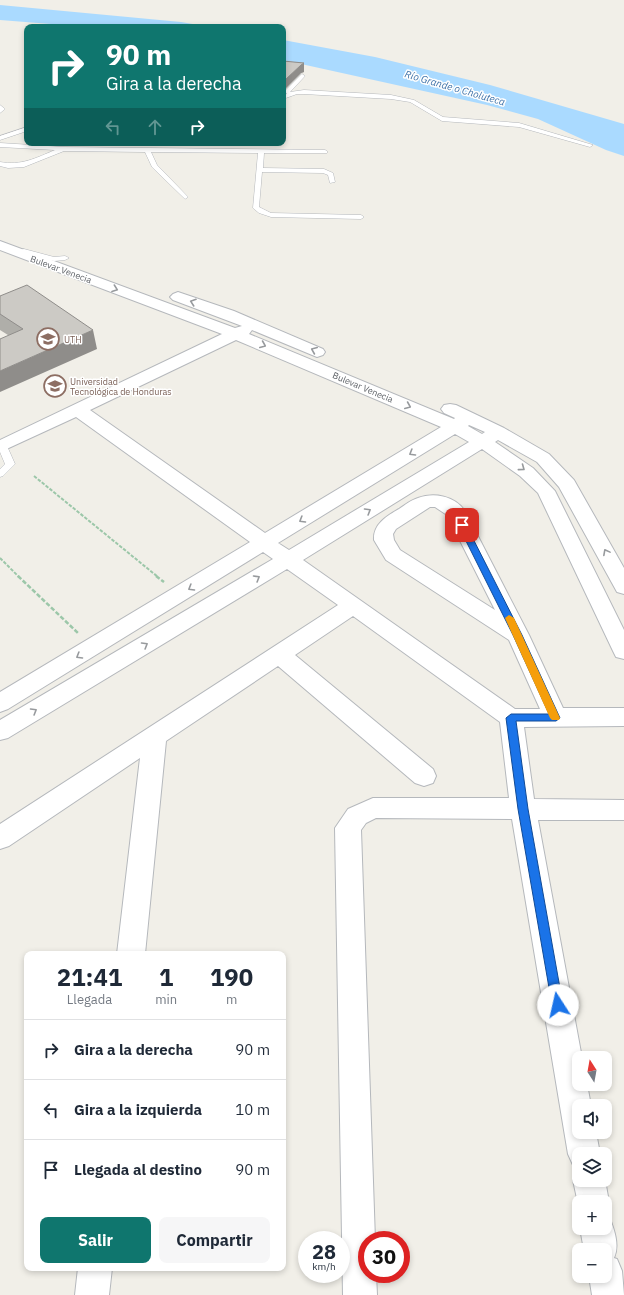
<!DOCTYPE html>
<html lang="es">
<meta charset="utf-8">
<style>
body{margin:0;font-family:"IBM Plex Sans",sans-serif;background:#f6f6f7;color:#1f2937;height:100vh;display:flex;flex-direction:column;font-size:15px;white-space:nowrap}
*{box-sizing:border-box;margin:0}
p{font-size:13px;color:#747a83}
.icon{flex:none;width:22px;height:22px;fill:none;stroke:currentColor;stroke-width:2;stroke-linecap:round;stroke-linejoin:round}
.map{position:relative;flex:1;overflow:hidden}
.side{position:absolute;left:24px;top:951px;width:262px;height:320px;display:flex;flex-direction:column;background:#fff;border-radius:8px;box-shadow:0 2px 6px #0003}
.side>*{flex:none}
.banner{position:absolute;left:24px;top:24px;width:262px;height:122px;border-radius:8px;box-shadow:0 2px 6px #0003;background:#0f766e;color:#fff;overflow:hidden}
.needle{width:26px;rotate:349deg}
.tools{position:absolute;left:572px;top:1051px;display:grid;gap:8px}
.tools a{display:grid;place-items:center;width:40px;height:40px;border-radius:8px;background:#fff;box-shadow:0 2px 6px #0003;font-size:20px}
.speed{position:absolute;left:298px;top:1231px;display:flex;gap:8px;font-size:20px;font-weight:700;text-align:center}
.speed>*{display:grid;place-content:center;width:52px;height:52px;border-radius:50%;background:#fff;box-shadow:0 2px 6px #0003;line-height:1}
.speed small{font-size:10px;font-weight:400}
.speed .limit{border:6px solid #d22;background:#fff;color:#111}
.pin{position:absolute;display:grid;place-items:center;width:34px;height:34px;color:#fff;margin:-17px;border-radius:8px;box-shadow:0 2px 6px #0006}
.me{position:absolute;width:44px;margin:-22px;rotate:350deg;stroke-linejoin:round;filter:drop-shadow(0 0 3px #0008)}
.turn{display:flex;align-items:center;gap:14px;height:84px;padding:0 16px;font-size:18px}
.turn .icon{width:52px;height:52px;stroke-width:2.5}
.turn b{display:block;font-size:28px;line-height:34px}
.lanes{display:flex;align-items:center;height:38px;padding:0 16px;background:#0003;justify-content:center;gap:20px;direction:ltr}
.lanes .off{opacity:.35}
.eta{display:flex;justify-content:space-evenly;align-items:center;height:68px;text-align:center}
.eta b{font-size:24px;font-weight:800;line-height:28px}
.action{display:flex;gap:8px;margin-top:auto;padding:8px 16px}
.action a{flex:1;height:46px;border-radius:8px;background:#0f766e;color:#fff;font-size:16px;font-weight:800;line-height:46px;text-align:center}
.action a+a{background:#f6f6f7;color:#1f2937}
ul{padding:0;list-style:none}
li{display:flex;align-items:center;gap:12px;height:60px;padding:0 16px;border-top:1px solid #e0e1e3}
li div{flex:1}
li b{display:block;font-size:15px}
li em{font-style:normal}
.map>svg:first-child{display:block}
</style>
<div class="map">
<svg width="624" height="1295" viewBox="0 0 624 1295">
<rect width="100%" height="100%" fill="#f1efe8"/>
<path fill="#aadaff" d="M0,5l181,17 29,5h-121l-89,-7z
M283,40l92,17 115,28 134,39v32l-18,-6 -68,-31 -51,-14 -204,-45z"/>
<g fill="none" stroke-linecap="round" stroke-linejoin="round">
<g stroke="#b5b8bc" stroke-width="1">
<path id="service" d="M302,74l3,2 -15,16 14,-2 87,5 23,5 29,17 76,6 74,22 -3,2 -71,-20 -77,-6 -32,-19 -19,-3 -87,-5h-7l-14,5v-4l4,-1 -2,-3z
M0,105l5,4 -5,4z
M27,127v4l-27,9v-4z
M0,143l64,4 261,3 2,1v2h-63l-1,15 61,1 9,4 2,9 -5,1 -2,-8 -5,-2 -61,-1 -3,35 12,6 90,2 3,2 -3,2 -90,-2 -12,-4 -6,-5 5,-55 -107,-1 6,13 30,31 1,1 -3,2 -33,-32 -7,-15 -81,-1 -40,16 -16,1 -8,-2v-4c21,4 36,-4 55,-12l-55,-3z
M24,249l30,8 11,-1 4,2 -4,2 -11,1 -41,-9z
M2,443l5,3 8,18 -12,12 -3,1v-8l5,-5 -5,-12v-8z"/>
</g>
<g stroke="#b5b8bc" stroke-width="2">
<path id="minor" d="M0,241l235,87 7,-2 -69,-26 -3,-3 3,-3 5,-2 56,19 89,38 2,3 -2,3 -6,2 -65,-27 -3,4 205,85 1,-1 -11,-5 -3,-4 3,-4 6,-1 6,1 48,23 45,26 25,26 50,88v26l-7,-2 -58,-105 -22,-25 -39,-22 -3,2 38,26 22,23 69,139v29l-8,-2 -3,-6 -75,-158 -18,-17 -38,-27 -179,111 212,149h25l-31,-69 -123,-80 -12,-20c-1,-16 13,-24 25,-31 6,-4 12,-9 19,-11 16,-6 37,-2 47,13l64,124 34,73h61v18l-100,1 10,72 90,1v20h-86l44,238h-3v26h8l4,22h-12v26h17l4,22h-21v14l-6,-3 -5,-11 -56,-335 -136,-1 -10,5 -5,7 14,410h-8v34h9l1,21h-34l-8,-467 13,-19 25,-11h136l-9,-76 -147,-106 -58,39 138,114 3,7 -3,7 -9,3 -9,-3 -137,-117 -112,75 -21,213h-28l23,-196 -131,88 -9,3v-25l338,-219 -51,-36 -279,169 -8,2v-20l273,-161 -10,-7 -255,157 -8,3v-20l250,-150 -174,-125 -76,35v-12l222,-106 -222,-84zM236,340l205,87 -176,106 -175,-123zM469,425l16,7 -3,2 -14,-8zM455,434l14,8 -180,108 -11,-7zM430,507h5l12,8 48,95 -95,-60 -6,-10 -1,-6 3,-5z
M579,1168v12h26l4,22 -4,10v-10h-26v6l-6,-28z
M605,1215l4,1c5,13 11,29 5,42l3,1 5,12 2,24h-32l-3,-19h16v-26h-21l-4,-22h25z
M78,1268h34l-3,27h-34z"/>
</g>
<path stroke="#9cc7a9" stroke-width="2" stroke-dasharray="3.5 1.5" stroke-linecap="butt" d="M34,476l124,101
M0,558l19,19"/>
<path stroke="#9cc7a9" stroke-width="2.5" stroke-dasharray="4.5 2" stroke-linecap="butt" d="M18,576l60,57
M156,576l8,6"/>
<use href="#service" fill="#fff" fill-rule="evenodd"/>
<use href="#minor" fill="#fff" fill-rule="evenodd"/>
</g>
<path fill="#afaea9" d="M283,61l21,2v9l-3,1 -15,15 -3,-1z
M0,296l97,53 -89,-14 -8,-5z"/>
<path fill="#8f8d8a" d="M304,63v9l-3,1 -15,15v-9l15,-14z
M93,330l4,19 -97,43v-21z"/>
<path fill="#cccac5" stroke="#8f8d8a" d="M283,61l21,2 -3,2 -15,14h-3z
M27,285l66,45 -93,41v-32l23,-10 -23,-15v-18z"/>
<defs><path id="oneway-chevron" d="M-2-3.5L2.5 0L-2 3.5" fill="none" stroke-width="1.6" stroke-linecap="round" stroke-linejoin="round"/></defs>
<g stroke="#979a9d">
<use href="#oneway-chevron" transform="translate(115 289) rotate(20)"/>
<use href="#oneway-chevron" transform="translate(193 302) rotate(-161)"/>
<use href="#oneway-chevron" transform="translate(263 345) rotate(23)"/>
<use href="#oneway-chevron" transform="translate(314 350) rotate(-157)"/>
<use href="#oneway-chevron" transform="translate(408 406) rotate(23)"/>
<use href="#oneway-chevron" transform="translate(412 453) rotate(149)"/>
<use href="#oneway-chevron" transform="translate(522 468) rotate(36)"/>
<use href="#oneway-chevron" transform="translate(368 511) rotate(-31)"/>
<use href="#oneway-chevron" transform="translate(302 520) rotate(149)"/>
<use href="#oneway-chevron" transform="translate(606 552) rotate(-118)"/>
<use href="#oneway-chevron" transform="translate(257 578) rotate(-31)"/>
<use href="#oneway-chevron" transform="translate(191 588) rotate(149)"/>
<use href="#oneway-chevron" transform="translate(145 645) rotate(-31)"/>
<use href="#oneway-chevron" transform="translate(79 656) rotate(149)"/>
<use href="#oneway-chevron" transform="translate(34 711) rotate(-31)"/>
</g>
<path fill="#1a73e8" stroke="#114b97" d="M462,522l4,3 56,110 38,83 -4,3h-40l12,88 35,196 -1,4 -4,1 -5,-1 -1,-4 -34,-196 -12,-91 5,-4h38l-36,-79 -55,-110z"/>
<path fill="#f59e0b" d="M509,615l5,3 46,100 -1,2h-7l-2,-2 -45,-100z"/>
<defs>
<g id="university-ring" transform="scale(1.15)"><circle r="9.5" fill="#fff" stroke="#8d6e63" stroke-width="1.5"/><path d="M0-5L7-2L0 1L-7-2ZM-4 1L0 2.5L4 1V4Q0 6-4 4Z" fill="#8d6e63"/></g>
</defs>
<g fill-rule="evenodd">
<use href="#university-ring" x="48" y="339"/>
<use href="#university-ring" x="55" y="386"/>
</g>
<g text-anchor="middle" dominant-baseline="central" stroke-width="3" stroke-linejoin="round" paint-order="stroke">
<g font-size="9" fill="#5f6368" stroke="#fff">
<text transform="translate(61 269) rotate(20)">Bulevar Venecia</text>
<text transform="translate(363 387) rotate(23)">Bulevar Venecia</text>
</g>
<g font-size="9" fill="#785e54" stroke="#fff" text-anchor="start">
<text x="64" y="339">UTH</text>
<text x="70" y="381">Universidad<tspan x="70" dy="10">Tecnológica de Honduras</tspan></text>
</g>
<g font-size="10" font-style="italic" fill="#4174aa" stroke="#fff">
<text transform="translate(455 88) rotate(16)">Río Grande o Choluteca</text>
</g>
</g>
</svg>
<div class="tools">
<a><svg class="needle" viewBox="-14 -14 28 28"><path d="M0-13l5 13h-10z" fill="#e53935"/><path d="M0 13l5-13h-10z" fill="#747a83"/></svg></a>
<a><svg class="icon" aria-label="sound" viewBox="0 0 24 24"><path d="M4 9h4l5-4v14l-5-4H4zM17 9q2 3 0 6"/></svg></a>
<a><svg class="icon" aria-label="layers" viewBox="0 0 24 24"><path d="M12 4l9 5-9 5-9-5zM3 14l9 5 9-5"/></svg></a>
<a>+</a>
<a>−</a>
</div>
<div class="speed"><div>28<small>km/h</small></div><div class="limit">30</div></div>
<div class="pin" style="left:462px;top:525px;background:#d93025"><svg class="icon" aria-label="arrive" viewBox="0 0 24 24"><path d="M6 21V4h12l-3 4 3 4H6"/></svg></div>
<svg class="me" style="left:558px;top:1005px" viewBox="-20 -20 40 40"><circle r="19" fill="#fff"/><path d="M0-13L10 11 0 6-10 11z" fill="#1a73e8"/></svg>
<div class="banner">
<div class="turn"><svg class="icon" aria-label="right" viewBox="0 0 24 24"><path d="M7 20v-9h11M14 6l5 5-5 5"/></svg><div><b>90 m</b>Gira a la derecha</div></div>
<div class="lanes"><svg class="icon off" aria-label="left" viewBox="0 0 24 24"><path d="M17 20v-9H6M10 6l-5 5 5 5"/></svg><svg class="icon off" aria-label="ahead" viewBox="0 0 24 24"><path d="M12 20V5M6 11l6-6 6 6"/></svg><svg class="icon" aria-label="right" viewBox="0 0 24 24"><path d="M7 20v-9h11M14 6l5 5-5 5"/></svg></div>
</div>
<section class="side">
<div class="eta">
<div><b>21:41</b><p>Llegada</p></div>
<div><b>1</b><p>min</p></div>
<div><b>190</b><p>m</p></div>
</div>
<ul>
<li><svg class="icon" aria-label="right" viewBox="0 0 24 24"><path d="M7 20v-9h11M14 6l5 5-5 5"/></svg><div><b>Gira a la derecha</b></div><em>90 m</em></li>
<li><svg class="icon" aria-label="left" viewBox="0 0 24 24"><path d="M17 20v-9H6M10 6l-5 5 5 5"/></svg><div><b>Gira a la izquierda</b></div><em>10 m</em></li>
<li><svg class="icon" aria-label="arrive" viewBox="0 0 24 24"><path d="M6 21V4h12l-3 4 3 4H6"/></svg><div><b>Llegada al destino</b></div><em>90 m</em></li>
</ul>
<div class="action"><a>Salir</a><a>Compartir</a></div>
</section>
</div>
